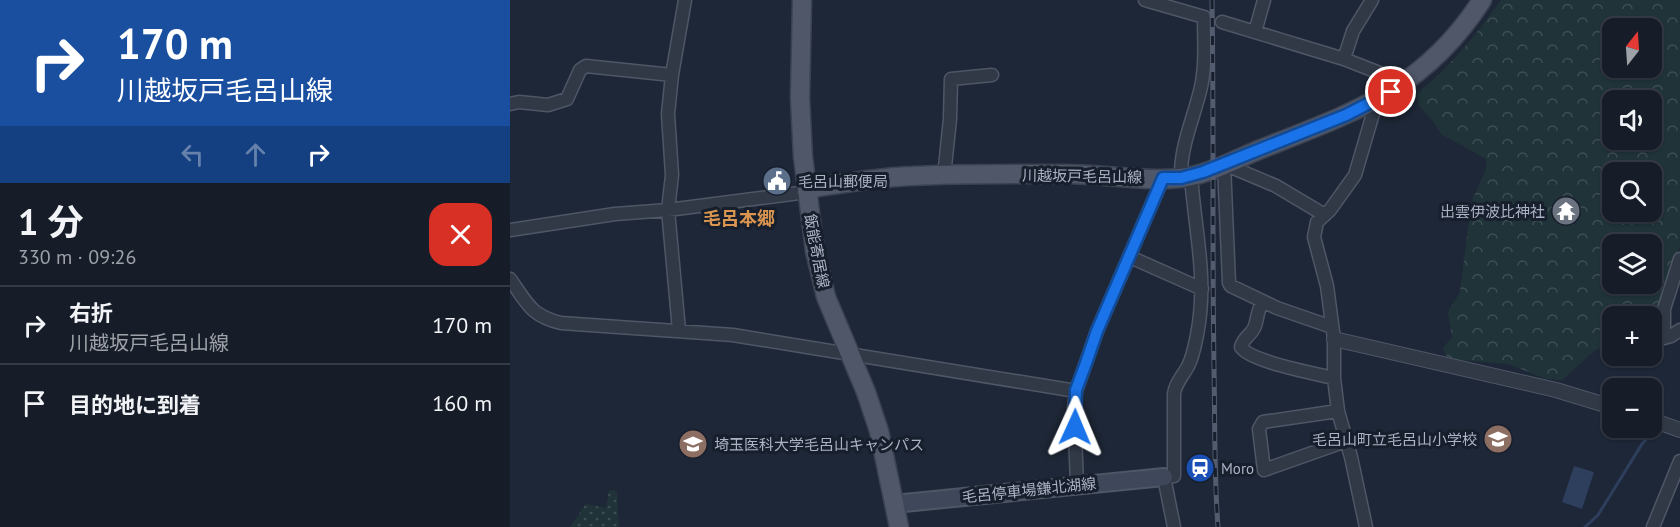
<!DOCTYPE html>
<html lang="ja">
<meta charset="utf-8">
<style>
body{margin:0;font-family:"PT Sans","Noto Sans JP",sans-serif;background:#1f2631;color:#f1f3f6;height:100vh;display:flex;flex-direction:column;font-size:22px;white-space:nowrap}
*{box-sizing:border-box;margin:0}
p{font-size:20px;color:#9ea2a8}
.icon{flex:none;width:33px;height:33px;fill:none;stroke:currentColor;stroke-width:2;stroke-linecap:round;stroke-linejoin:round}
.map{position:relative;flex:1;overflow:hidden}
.details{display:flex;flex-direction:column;background:#161d29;width:510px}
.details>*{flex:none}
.banner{background:#1a4fa0;color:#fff;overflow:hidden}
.needle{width:39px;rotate:17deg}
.fabs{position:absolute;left:1092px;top:18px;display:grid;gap:12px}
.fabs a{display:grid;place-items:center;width:60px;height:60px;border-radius:12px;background:#161d29;box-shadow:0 2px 4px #0004,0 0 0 2px #353b46;font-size:30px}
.pin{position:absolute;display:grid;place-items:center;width:51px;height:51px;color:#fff;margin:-26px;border:3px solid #fff;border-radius:50%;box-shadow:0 2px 6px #0007}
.me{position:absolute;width:66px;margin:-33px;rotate:1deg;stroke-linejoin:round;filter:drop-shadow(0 0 4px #0008)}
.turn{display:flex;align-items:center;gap:21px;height:126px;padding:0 18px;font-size:27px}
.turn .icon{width:78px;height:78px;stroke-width:2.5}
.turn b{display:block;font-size:42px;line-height:51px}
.lanes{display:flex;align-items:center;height:57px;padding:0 18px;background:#0003;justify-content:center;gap:30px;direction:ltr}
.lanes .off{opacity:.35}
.round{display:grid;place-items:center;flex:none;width:63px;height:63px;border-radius:18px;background:#1f2631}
.headline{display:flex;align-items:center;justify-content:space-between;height:102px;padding:0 18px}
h1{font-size:36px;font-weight:700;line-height:45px}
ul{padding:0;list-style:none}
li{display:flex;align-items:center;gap:18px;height:78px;padding:0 18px;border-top:2px solid #353b46}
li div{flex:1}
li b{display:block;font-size:22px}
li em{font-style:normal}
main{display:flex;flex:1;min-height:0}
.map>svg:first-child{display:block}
</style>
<main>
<section class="details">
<div class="banner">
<div class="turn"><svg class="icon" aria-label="right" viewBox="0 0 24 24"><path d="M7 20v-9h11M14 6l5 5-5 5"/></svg><div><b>170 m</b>川越坂戸毛呂山線</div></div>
<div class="lanes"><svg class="icon off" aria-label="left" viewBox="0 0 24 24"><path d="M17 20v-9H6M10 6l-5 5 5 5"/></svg><svg class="icon off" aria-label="ahead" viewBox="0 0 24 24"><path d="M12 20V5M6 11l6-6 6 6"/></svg><svg class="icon" aria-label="right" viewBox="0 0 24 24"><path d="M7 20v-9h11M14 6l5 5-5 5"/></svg></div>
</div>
<div class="headline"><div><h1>1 分</h1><p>330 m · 09:26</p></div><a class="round" style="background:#d93025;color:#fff"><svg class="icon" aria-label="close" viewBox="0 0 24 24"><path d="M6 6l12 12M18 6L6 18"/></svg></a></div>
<ul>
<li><svg class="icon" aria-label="right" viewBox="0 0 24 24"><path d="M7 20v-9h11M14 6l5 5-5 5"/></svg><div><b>右折</b><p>川越坂戸毛呂山線</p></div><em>170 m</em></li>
<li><svg class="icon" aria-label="arrive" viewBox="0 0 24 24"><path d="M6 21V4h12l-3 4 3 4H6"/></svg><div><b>目的地に到着</b></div><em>160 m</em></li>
</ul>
</section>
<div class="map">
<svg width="1170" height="527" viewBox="0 0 1170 527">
<defs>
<pattern id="forest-crowns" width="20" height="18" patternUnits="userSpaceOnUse" patternTransform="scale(1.5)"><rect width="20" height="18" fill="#203338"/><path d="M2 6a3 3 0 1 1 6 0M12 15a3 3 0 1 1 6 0" fill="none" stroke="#3e4e53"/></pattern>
<pattern id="park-dots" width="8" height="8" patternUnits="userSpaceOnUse" patternTransform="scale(1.5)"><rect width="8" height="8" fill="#203338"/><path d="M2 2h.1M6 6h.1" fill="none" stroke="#3e4e53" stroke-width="1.8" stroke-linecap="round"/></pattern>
</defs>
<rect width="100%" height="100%" fill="#1e2737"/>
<path fill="url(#forest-crowns)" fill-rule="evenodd" d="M991,0h179v246l-18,52 -4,16v13l-6,6v-17h-40v27l-18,8 -32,29 -16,-1 -38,-15 -60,-5 -5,-11 9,-11 -4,-25 12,-20 11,-89 15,-34v-10l-45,-25 -8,-13 -14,-15 -2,-12c33,-27 60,-60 84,-94zM1102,28h40v40h-40zM1102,100h40v40h-40zM1102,172h40v40h-40zM1102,244h40v40h-40z"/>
<path fill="url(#park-dots)" d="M99,490l8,1 2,36h-49l16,-23 20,4z"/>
<path fill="#2e3e5d" d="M1064,466l20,6 -12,37 -20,-7z"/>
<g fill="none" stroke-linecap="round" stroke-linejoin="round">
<path stroke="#2e3e5d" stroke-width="3" d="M1075,527l13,-12 44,-71 9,-10 9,-5"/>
<g stroke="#4f5666" stroke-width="15">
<path id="minor" d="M635,0l59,17c0,24 2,47 -3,70 -7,31 -21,59 -20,91
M712,22l122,37 61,24
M745,32l9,-32
M834,59l9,-28 19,-31
M0,104l9,-2 29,3 19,-6 13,-29 6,-4 86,9
M434,176l6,-57 1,-40 41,-4
M813,214l-47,-28 -52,-22 5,119 2,3 46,22 55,19
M0,230l105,-16 53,-4 139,-18
M620,257l72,32
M1170,259l-16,50v29l7,-2 9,-6
M0,279c17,24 21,37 51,44l172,12 343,56
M753,302c-6,8 -5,15 -8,24 -3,9 -11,10 -14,21 8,14 75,27 93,31
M169,330l-11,-120 4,-35 -4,-61 4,-39 13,-75
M828,411l-75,11 -4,7 5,41 82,-29
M567,485l-3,-77 2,-17 21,-60 66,-153
M664,527l-10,-50 10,-1v-82c1,-11 9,-18 14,-28 5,-9 7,-21 9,-31 11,-57 -2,-103 -6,-159
M856,527l-15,-70 -13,-46 -4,-33v-39l-7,-53 -13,-49 3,-15 13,-12 25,-35 22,-75
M1143,527l27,-66"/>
</g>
<g stroke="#4f5666" stroke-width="16">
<path id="tertiary" d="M824,339l222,51 56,17
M1142,420l28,10"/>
</g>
<g stroke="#4f5666" stroke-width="20">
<path id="secondary" d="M384,504l270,-27"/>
</g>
<g stroke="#3b4251" stroke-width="21">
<path id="primary" d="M292,0l-2,98 3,59 12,94 11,46 40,95 13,39 20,96
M297,192l10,-5c32,-4 63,-10 95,-11 51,-3 103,-2 154,-2 38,0 77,8 114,4 28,-3 56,-19 81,-29 94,-37 164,-60 221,-149"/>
</g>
<use href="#minor" stroke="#313947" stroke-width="12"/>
<use href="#tertiary" stroke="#313947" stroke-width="14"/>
<use href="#secondary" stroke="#3f475b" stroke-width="16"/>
<use href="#primary" stroke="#4f5768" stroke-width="18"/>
<g stroke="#535c6f" stroke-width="5">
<path id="rail" d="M702,0c2,123 0,245 2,368 1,53 0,106 4,159"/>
</g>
<use href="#rail" stroke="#171e2c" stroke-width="3" stroke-dasharray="9" stroke-linecap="butt"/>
</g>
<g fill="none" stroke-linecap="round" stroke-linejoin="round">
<g stroke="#114b97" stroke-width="15">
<path id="route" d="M565,427l1,-37 10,-27 11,-32 66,-153h18l22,-6 143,-57 45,-23"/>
</g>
<use href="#route" stroke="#1a73e8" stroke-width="10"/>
</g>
<defs>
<g id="civic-disc" transform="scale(1.5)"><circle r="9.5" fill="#5c6f8a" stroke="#171e2c"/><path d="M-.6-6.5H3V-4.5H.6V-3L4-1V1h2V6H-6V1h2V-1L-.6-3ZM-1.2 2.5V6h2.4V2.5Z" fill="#fff"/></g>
<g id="temple-disc" transform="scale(1.5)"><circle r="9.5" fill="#6b7280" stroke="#171e2c"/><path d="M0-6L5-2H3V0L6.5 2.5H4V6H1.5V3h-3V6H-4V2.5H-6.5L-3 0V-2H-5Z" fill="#fff"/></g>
<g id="school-disc" transform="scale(1.5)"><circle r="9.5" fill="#8d6e63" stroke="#171e2c"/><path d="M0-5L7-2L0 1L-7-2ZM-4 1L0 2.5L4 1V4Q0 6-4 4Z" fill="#fff"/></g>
<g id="university-disc" transform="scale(1.5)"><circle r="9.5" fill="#8d6e63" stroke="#171e2c"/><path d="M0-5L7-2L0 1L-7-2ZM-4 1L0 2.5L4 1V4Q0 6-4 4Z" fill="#fff"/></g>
<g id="station-disc" transform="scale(1.5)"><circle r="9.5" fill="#1a4fb4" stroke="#171e2c"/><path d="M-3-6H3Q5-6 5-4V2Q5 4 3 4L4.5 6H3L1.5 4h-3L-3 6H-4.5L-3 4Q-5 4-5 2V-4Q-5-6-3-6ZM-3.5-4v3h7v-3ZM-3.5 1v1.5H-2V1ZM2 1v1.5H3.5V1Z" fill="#fff"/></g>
</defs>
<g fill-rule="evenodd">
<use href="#civic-disc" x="267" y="181"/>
<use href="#temple-disc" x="1056" y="211"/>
<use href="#school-disc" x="988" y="439"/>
<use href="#university-disc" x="183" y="444"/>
<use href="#station-disc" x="690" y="468"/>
</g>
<g text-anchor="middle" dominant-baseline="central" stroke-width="6" stroke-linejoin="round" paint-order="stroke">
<g font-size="15" fill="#abb3c5" stroke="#171e2c">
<text transform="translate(572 176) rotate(1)">川越坂戸毛呂山線</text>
<text transform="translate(307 251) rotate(79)">飯能寄居線</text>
<text transform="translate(519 490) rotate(-6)">毛呂停車場鎌北湖線</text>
</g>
<g font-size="15" fill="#abb3c5" stroke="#171e2c" text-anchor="start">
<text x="288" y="181">毛呂山郵便局</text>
<text x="1035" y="211" text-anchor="end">出雲伊波比神社</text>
<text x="967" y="439" text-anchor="end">毛呂山町立毛呂山小学校</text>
<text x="204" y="444">埼玉医科大学毛呂山キャンパス</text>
<text x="711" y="468">Moro</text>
</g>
<g font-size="18" font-weight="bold" fill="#da9651" stroke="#171e2c">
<text x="229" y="218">毛呂本郷</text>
</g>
</g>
</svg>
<div class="fabs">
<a><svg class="needle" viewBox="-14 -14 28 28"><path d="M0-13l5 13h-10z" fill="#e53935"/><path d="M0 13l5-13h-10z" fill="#9ea2a8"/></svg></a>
<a><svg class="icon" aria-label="sound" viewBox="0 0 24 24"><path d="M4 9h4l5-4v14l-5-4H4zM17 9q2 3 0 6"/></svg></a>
<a><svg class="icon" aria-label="search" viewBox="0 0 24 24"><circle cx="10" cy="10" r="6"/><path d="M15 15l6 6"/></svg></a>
<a><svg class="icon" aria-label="layers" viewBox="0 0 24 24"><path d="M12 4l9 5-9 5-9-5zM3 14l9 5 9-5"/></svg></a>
<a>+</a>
<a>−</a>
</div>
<div class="pin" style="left:881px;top:92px;background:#d93025"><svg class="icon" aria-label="arrive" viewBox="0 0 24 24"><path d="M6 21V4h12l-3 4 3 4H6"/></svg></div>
<svg class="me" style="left:565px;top:427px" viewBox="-20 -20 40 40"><path d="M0-17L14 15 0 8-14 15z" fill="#1a73e8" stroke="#fff" stroke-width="4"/></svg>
</div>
</main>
